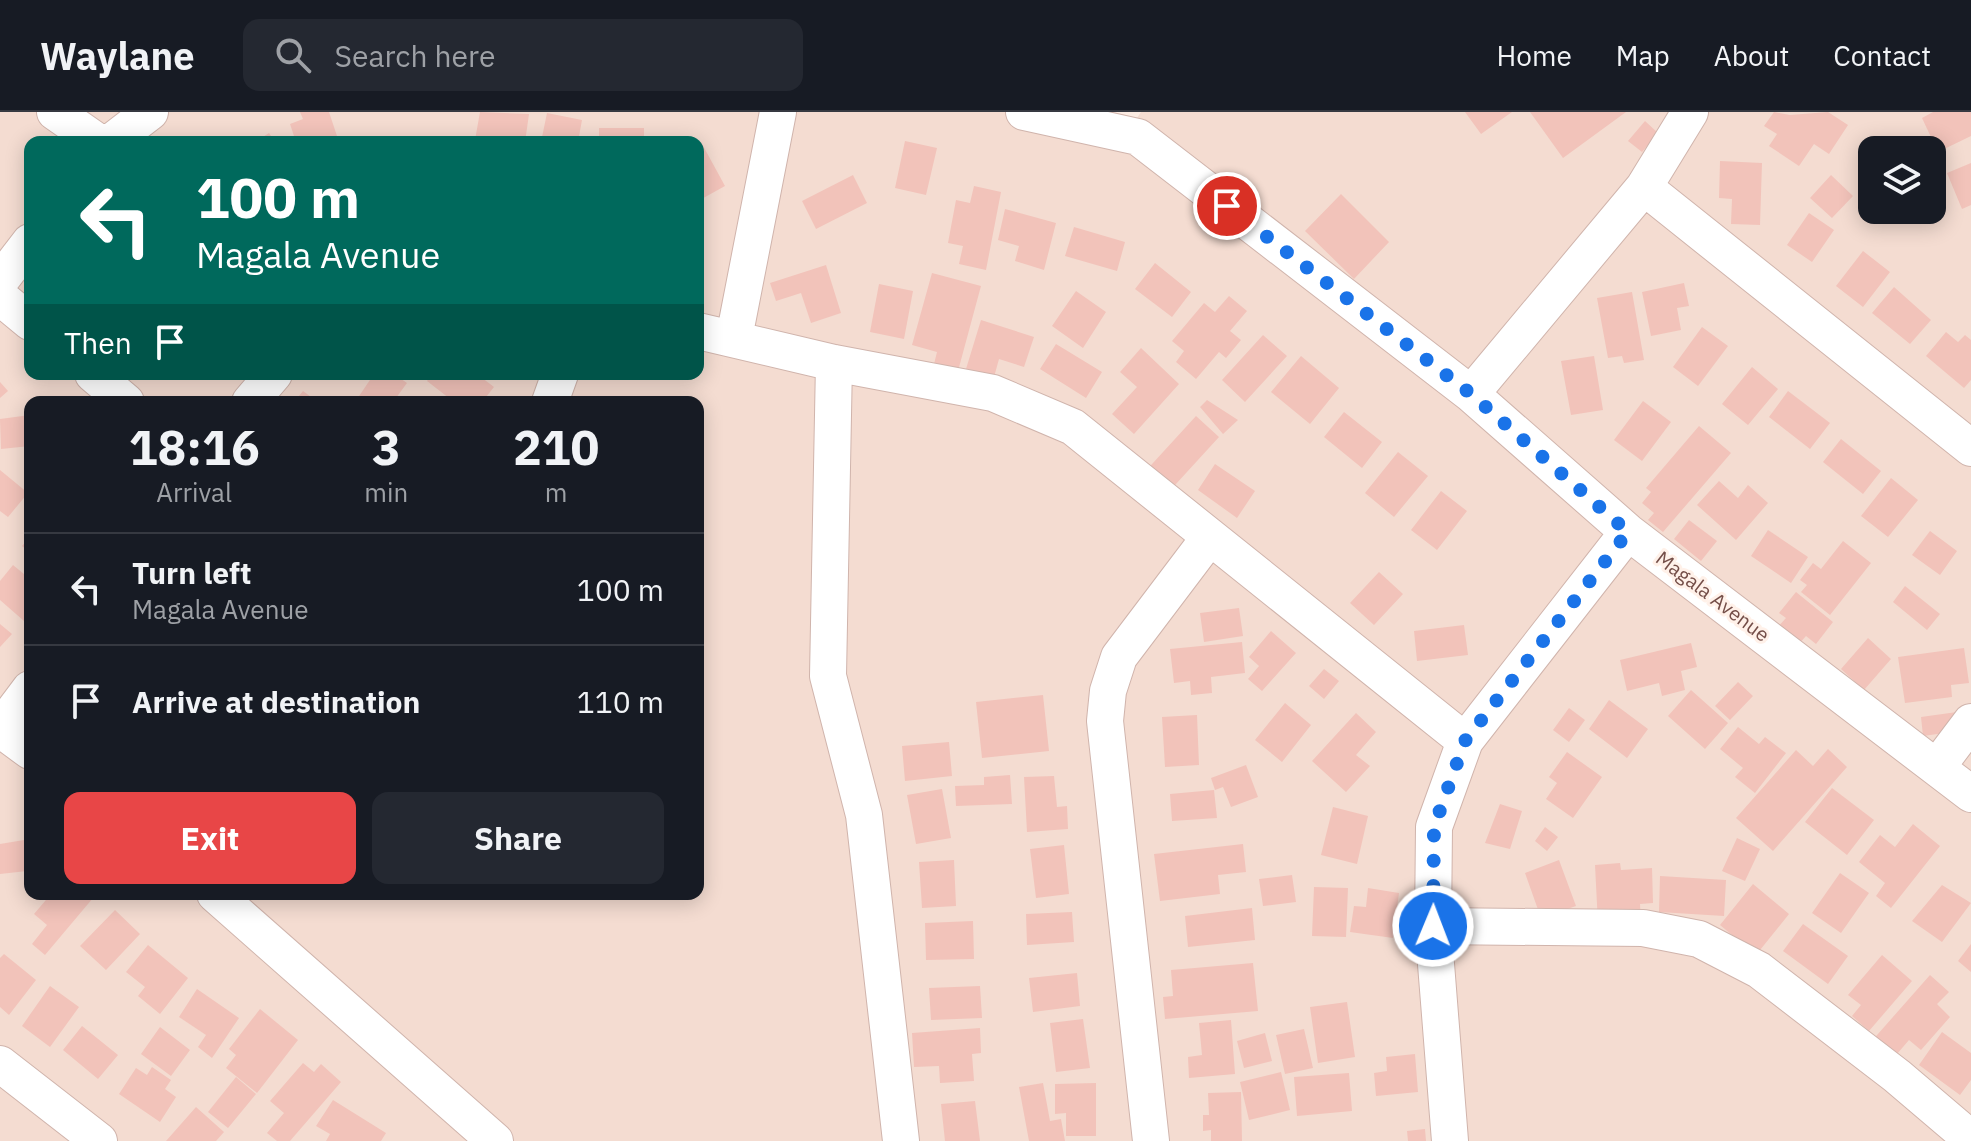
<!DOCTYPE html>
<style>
body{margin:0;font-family:"IBM Plex Sans",sans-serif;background:#242831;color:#f1f3f6;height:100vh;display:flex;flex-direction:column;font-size:30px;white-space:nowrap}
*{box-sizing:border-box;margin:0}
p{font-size:26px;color:#9ea1a6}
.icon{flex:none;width:44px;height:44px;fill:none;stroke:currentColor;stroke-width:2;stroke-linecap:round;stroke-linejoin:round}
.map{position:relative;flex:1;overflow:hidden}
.details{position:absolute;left:24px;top:284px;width:680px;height:504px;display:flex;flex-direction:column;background:#171b24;border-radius:16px;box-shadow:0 4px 20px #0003}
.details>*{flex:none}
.banner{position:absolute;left:24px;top:24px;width:680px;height:244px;border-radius:16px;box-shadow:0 4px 20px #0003;background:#00695c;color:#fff;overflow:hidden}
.buttons{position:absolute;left:1858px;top:24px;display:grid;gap:16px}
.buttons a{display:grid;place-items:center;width:88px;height:88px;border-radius:16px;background:#171b24;box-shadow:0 4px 20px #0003;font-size:40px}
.pin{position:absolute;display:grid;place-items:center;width:68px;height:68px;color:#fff;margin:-34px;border:4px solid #fff;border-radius:50%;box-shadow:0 2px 8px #0007}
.me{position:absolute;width:88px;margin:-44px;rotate:1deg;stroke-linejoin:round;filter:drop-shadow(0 0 6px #0008)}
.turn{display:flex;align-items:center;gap:28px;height:168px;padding:0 40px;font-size:36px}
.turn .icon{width:104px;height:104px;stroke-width:2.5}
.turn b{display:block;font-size:56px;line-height:68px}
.then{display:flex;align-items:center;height:76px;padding:0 40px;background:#0003;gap:16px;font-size:30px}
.eta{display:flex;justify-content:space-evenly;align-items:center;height:136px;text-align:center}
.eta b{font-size:48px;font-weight:700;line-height:56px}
.cta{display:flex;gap:16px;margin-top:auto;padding:16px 40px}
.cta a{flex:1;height:92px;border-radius:16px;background:#e84647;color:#fff;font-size:32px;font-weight:700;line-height:92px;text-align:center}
.cta a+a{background:#242831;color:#f1f3f6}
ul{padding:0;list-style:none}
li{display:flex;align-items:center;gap:24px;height:112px;padding:0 40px;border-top:2px solid #363941}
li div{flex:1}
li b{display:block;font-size:30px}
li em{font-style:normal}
header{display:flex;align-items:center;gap:48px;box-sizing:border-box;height:112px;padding:0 40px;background:#171b24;border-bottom:2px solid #363941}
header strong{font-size:38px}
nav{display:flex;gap:44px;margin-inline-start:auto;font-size:28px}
.search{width:560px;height:72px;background:#242831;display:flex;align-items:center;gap:20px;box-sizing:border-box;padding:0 28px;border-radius:16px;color:#9ea1a6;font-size:30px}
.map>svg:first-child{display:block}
</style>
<header>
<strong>Waylane</strong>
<div class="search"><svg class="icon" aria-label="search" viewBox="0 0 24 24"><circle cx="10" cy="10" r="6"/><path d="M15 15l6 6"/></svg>Search here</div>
<nav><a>Home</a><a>Map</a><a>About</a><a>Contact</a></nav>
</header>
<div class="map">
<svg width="1971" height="1029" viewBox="0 0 1971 1029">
<rect width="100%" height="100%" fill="#fcece3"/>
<path fill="#f4dcd1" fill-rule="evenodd" d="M0,0h1113l24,6 4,-6h830v1029h-1971zM30,30h668v232h-668zM1872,38h60v60h-60zM30,290h668v492h-668z"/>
<path fill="#f2c3ba" d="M300,0h29l10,30h-43l-6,-18 13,-5z
M480,0l49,2 -4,28 -50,-2z
M1465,0h47l-31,22z
M1530,0h96l-63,46z
M1774,0l16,3 38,-3 20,13 -19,29 -15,-10 -15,22 -30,-20 8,-12 -13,-8z
M1933,0h38v24l-33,16 -16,-34z
M547,1l35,7 -4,22h-37z
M1645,9l13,12 -16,19 -14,-11z
M599,16h45v14h-45z
M269,21l6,9h-20z
M905,29l32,7 -11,47 -31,-7z
M701,30l24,44 -27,15v-57z
M1720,49l42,2 -2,62 -29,-1 1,-25 -13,-1z
M1971,51v42l-9,4 -15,-36z
M853,63l14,28 -51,26 -14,-28z
M1831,63l22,21 -21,22 -22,-20z
M974,74l27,6 -15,78 -27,-6 4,-18 -15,-3 8,-43 14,3z
M1341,82l48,48 -35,37 -49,-48z
M1005,97l51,14 -12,47 -29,-9 4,-15 -21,-6z
M1809,101l25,17 -22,32 -25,-17z
M1074,115l51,15 -8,29 -52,-15z
M1863,139l27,21 -27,35 -27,-21z
M1155,151l36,29 -19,25 -37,-28z
M826,153l15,48 -30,10 -10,-30 -25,8 -6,-18z
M932,161l49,13 -23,85 -24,-7 3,-12 -25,-7z
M1684,171l5,23 -12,2 4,22 -30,6 -9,-44z
M879,172l34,7 -9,48 -34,-7z
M1894,175l37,33 -21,24 -38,-31z
M1076,179l30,21 -23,36 -31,-22z
M1632,180l12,68 -20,3 -2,-7 -14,2 -11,-60z
M1229,184l18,15 -17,20 11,9 -15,18 -7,-6 -23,27 -20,-17 8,-11 -12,-10 32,-38 11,9z
M981,208l53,17 -10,30 -25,-8 -5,18 -28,-8z
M1702,215l26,19 -30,40 -25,-19z
M1946,220l12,10 7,-7 6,5v40l-7,8 -38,-32z
M1263,223l24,21 -42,46 -23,-22z
M1056,232l46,28 -16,26 -46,-29z
M1141,236l38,36 -45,50 -22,-20 25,-27 -17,-15z
M1301,244l38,32 -29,36 -39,-32z
M1594,244l9,54 -32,5 -10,-54z
M1752,255l26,22 -30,36 -26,-21z
M374,262h20l13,9 -14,19h-38z
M432,262h45l17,13 -12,15h-28l-27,-21z
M0,270l8,9 -8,7z
M303,279l15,11h-24z
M1788,279l42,32 -20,26 -41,-32z
M1207,288l31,20 -15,14 -23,-27z
M1643,289l28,21 -29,39 -28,-21z
M1344,300l38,30 -20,26 -38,-31z
M30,303v31l-29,3 -1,-30z
M1196,304l23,21 -54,59 -23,-21z
M1699,314l32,27 -68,79 -15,-12 6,-7 -12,-10 9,-11 -5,-4z
M1841,327l40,32 -18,23 -40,-32z
M1398,340l30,24 -34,41 -29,-24z
M1215,352l40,27 -18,27 -39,-28z
M0,358l28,23 -20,24 -8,-6z
M1891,366l27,22 -30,37 -27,-21z
M1719,369l19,17 10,-13 20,18 -32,37 -39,-35z
M1441,379l26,20 -30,39 -26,-20z
M1689,408l28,21 -16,20 -27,-22z
M1768,418l40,27 -17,26 -40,-27z
M1930,419l27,20 -17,24 -28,-20z
M30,425v16l-8,-7z
M1843,429l28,22 -41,52 -29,-23 6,-7 -7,-5 13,-17 8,6z
M13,453l17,14v35l-6,7 -24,-21v-19z
M1379,460l24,22 -29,31 -24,-22z
M1905,474l35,28 -13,16 -34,-28z
M1796,480l37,30 -17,22 -10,-8 -9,10 -21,-17 10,-11 -7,-5z
M1239,496l4,28 -39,6 -4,-29z
M0,512l12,10 -12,13z
M1464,513l4,30 -51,6 -3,-30z
M1271,519l25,22 -34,38 -14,-12 11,-13 -10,-9z
M1868,526l23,21 -27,31 -23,-21z
M1242,530l3,31 -34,4 1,16 -21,2 -1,-14 -16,2 -4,-34z
M1691,531l6,24 -16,4 4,19 -23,6 -3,-13 -32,8 -7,-31z
M1964,536l5,35 -18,2 1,12 -47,6 -7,-46z
M1324,557l15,12 -15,18 -15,-13z
M1738,570l15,14 -23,24 -15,-14z
M1691,578l37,33 -23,26 -37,-33z
M1043,583l6,56 -67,7 -6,-56z
M1609,588l39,29 -21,29 -38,-29z
M1285,591l26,22 -29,37 -27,-22z
M1569,596l16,12 -16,22 -16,-12z
M1957,600l2,19 -36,5 -2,-19z
M1356,601l20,19 -20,23 14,11 -24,26 -34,-31z
M1197,603l2,50 -34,2 -3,-50z
M1738,615l21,17 6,-7 21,16 -31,40 -20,-16 8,-9 -23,-19z
M949,630l3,34 -47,5 -3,-35z
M1828,637l19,18 -74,84 -37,-33 60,-68 17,16z
M1567,640l35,25 -29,41 -27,-19 11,-16 -8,-6z
M1246,653l12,32 -27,10 -8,-20 -8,3 -4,-12z
M1010,663l2,29 -56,2 -1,-20 29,-1v-8z
M1054,664l3,31 10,-1 1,23 -41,3 -3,-55z
M1832,676l42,32 -27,35 -42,-33z
M942,677l9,49 -35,6 -9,-49z
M1214,678l3,28 -45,3 -2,-27z
M1500,692l22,7 -12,38 -25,-6z
M1333,695l35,9 -11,48 -36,-9z
M1913,712l27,22 -49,62 -15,-12 9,-13 -26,-21 21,-27 15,12z
M1545,715l13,10 -11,14 -12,-10z
M1737,726l23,11 -15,32 -23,-10z
M24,728l3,31 -27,3v-30z
M1243,732l3,28 -28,3 2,19 -60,7 -6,-47z
M1064,733l5,49 -33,4 -6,-49z
M954,748l2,46 -34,2 -3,-46z
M1559,748l17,46 -35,12 -16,-45z
M1620,751l1,7 31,-2 1,35 -13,1 1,18 -43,2 -3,-59z
M1840,761l29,20 -28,40 -29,-20z
M1292,763l4,27 -33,4 -4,-27z
M1660,764l66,4 -2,36 -65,-4z
M1753,772l36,30 -33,41 -36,-30z
M1942,773l29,18 -29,39 -30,-21z
M1314,775l34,1 -2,49 -34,-1z
M1368,776l31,5 -6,45 -43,-6 4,-26 12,1z
M51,782h37l5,4 -48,57 -13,-11 15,-19 -13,-11z
M1252,796l3,32 -67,7 -3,-31z
M115,798l25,24 -34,36 -26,-24z
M1072,800l2,30 -47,3 -1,-31z
M973,809l1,38 -48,1 -1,-37z
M1803,812l45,32 -20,28 -45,-33z
M1971,832v28l-13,-11z
M148,833l40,33 -28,36 -22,-18 7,-9 -19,-15z
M4,842l32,26 -27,35 -9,-8v-49z
M1882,843l30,26 -43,50 -17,-15 9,-11 -13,-10z
M1253,851l5,48 -93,8 -2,-22 10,-1 -2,-26z
M1077,861l3,33 -47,6 -4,-34z
M1930,863l19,17 -12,12 13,13 -29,33 -12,-10 -18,21 -21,-18z
M50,874l29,21 -29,40 -28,-21z
M980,874l2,32 -51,2 -2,-32z
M197,877l42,29 -27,40 -14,-11 8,-12 -27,-18z
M1347,890l8,55 -37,6 -8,-56z
M260,897l38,31 -41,53 -31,-25 10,-13 -7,-6z
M1083,907l7,49 -34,4 -6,-49z
M1231,908l4,54 -46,4 -1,-21 14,-2 -3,-32z
M82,914l36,29 -20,24 -35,-29z
M160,915l30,23 -19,26 -30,-22z
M980,916l1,25 -9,1 2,27 -34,2 -1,-17 -25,1 -2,-34z
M1304,917l9,39 -28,6 -9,-39z
M1942,920l29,21v27l-11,15 -41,-30z
M1265,921l7,28 -28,7 -7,-27z
M1415,942l3,38 -42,4 -2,-23 13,-2 -1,-14z
M303,951l11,9 7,-8 20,18 -51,59h-13l-10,-8 17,-20 -14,-12z
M152,955l19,13 -6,9 11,8 -16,25 -41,-28 17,-26 11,7z
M1281,960l9,38 -41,10 -9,-38z
M1349,961l3,38 -55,5 -3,-39z
M236,965l20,17 -28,34 -20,-16z
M1043,971l7,38 11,-2 4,22h-36l-10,-54z
M1096,971v53h-30v-23l-11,1v-30z
M1241,980l1,49h-31v-11l-8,1v-16h6l-1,-22z
M333,988l53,33 -5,8h-55l4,-7 -14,-8z
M975,989l5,40h-35l-4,-37z
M196,995l28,25 -8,9h-50z
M1425,1017l1,12h-18l-1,-10z"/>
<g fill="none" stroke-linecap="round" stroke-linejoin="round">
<g stroke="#d0b4ac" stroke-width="38">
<path id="minor" d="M55,0l43,30
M1024,0l114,25 333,257 157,138 343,262
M111,30l39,-30
M1644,75l327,261
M0,169l30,-39
M0,185l30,25
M698,219l136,32 159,30 80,34 392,314
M734,226l44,-226
M834,251l-6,313 36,139 37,326
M93,262l33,28
M1471,282l173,-207 46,-75
M250,290l24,-28
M550,290l10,-28
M30,577l-30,40 30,22
M1937,655l34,-45
M215,782l280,247
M1433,814l210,2 56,11 60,31 138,106 74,63
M0,952l99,77
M1151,1029l-46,-420 3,-30 11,-34 90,-119
M1450,1029l-17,-215 1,-99 31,-86 163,-209"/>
</g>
<use href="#minor" stroke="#fff" stroke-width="36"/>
</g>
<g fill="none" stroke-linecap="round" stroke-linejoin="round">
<path stroke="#1a73e8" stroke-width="14" stroke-dasharray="0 25.2" d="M1227,94l244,188 157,138 -163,209 -31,86 -1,99"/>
</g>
<g text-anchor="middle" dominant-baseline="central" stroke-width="6" stroke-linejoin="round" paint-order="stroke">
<g font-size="20" fill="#744e48" stroke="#fff1e9">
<text transform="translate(1713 484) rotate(37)">Magala Avenue</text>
</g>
</g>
</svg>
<div class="buttons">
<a><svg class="icon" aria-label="layers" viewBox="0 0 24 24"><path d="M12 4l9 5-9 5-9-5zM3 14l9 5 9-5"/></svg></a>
</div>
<div class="pin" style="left:1227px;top:94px;background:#d93025"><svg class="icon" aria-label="arrive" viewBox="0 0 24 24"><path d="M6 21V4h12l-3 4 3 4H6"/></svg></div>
<svg class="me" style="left:1433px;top:814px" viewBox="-20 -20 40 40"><circle r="17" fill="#1a73e8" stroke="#fff" stroke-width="3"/><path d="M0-11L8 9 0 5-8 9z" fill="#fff"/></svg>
<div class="banner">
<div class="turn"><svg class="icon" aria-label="left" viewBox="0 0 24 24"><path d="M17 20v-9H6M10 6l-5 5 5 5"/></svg><div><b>100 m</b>Magala Avenue</div></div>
<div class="then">Then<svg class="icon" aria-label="arrive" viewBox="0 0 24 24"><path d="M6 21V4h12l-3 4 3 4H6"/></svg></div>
</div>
<section class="details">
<div class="eta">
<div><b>18:16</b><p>Arrival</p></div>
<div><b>3</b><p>min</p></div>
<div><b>210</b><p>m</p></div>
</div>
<ul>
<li><svg class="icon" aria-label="left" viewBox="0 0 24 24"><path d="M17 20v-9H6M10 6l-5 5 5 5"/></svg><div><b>Turn left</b><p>Magala Avenue</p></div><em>100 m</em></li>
<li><svg class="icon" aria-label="arrive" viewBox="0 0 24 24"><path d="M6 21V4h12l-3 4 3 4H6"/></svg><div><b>Arrive at destination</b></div><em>110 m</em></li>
</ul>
<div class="cta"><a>Exit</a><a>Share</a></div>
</section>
</div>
